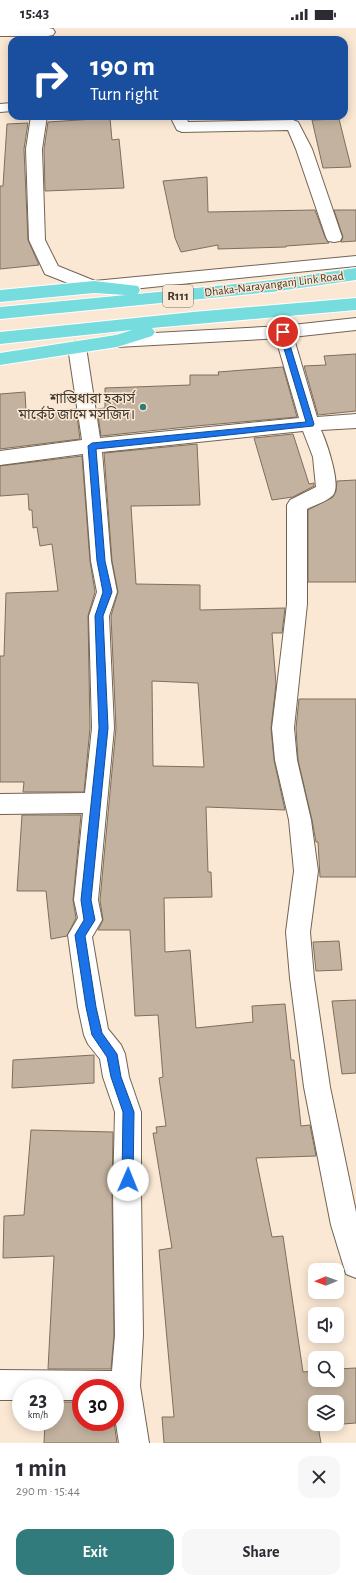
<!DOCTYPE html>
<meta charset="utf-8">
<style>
body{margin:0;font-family:"Alegreya Sans","Noto Sans Bengali",sans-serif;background:#f7f7f7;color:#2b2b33;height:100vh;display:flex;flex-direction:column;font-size:15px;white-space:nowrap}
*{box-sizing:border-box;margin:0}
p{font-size:13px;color:#7c7c81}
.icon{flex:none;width:22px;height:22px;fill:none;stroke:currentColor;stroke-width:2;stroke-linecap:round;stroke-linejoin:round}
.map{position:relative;height:1415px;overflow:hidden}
.side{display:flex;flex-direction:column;background:#fff;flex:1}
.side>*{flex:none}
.hud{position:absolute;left:8px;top:8px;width:340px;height:84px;border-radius:12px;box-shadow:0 2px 10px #0003;background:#1a4fa0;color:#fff;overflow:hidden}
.needle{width:26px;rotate:269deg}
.controls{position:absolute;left:308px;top:1235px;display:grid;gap:8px}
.controls a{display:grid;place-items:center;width:36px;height:36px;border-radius:8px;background:#fff;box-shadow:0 2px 10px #0003;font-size:20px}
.speed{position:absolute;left:12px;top:1351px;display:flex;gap:8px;font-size:20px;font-weight:700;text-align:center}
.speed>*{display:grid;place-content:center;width:52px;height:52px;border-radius:50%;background:#fff;box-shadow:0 2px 10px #0003;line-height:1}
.speed small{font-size:10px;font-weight:400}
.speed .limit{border:6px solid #d22;background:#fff;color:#111}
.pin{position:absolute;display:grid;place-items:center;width:34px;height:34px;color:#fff;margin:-17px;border:2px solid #fff;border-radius:50%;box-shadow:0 1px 4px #0007}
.me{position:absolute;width:44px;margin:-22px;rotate:1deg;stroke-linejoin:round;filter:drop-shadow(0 0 3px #0008)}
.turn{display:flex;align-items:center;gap:14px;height:84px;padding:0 16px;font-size:18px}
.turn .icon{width:52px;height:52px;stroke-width:2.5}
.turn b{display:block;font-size:28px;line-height:34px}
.round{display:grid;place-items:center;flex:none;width:42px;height:42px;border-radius:12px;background:#f7f7f7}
.headline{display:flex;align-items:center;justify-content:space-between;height:68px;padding:0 16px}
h1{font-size:24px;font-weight:700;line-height:30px}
.action{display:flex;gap:8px;margin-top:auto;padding:8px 16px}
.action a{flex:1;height:46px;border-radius:12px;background:#327b7d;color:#fff;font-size:16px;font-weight:700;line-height:46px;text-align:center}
.action a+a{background:#f7f7f7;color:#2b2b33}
.status{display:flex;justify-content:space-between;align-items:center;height:28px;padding:0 20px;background:#fff;direction:ltr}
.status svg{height:11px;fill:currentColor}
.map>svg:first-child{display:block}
</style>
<div class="status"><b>15:43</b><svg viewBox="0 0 49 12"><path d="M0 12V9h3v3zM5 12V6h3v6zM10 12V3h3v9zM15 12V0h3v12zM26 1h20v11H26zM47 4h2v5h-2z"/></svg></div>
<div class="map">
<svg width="356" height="1415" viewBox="0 0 356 1415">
<rect width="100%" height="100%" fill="#fae8d4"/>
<path fill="#c3b29f" stroke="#7e6e5c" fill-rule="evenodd" d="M110,90l2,22 7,-1 5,49 -79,3 -1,-42 4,-27z
M339,91l12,48 -28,1 -11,-48z
M28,95l-4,26 4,91 11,25 -39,4v-83h3l4,-62z
M207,149l1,35 107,-2 10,27 4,6 -43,3v1l-68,2v-4l-37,7 -6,-14 -12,-57z
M334,182h22v31l-15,1 2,-5z
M356,326v57l-38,4 -14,-49 22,-1 -2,-9z
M283,339l14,50 -101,9 -95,10 -4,-27 8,-1v-20l85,-3v-10h29l-1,-3z
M25,364l1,19 50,-2 4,30 -80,10v-55z
M293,406l16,50 5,-1v3l-21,11 -21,3 -18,-62z
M197,416l3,61 -69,1 5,78 64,1v25l85,-2 -3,25h-10l4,51 -5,44 3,32 11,50 -79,-3 2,65h3l1,25 -48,1 1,54 25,-2 6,78 57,-6 -1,-16 33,-2 6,56h3l7,66 9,-1 6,31 -60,2 16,79 11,-1 20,136 12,-1v9h22v-11l19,-1v55l-38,3 3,17h-157l-2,-26h12l-15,-167 13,-2 -19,-115h4l-1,-6 10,-1 -7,-48 4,-1 -5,-62 -23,1 -5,-86h-32l5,-10 -3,-20 16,-172 -5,-112 7,-24 -6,-31 -8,-108zM152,653l46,2 6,84 -51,-1zM315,1374h22v22h-22z
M82,428l8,105 5,31 -7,24 2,112 -6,64h-61l1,-10h-24v-126h4l2,-63 52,-2 -6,-47 -12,2 -3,-19 -4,1 -1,-18h-3l-1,-16 -28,2v-30z
M356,452v102h-48v-72l25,-13 3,-6 1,-10z
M299,671h57v178h-36l-2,-35h-2l-4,-22 -14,-60 -2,-32z
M22,787h59l-8,85 3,18 -9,18 -16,3 -5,-48h-29z
M339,913l3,29 -26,1 -3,-29z
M356,972v73l-14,1 -10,-73z
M94,1027v28l-82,5 1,-28z
M31,1102l82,2 -1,61 2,142 -3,34h-63l6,-113 -51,2 1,-42 20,-1z
M55,1374h26v20h33l3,21h-73l1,-21h10z"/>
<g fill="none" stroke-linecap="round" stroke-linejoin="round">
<g stroke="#736452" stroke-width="2">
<path id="street" d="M0,0h49l4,1 2,3 -2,3 -5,1h-48z
M12,75v8l-12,1v-8z
M31,88h16l-5,33 3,91 13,26 42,17 2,4 -2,4 -6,2 -6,-2 -43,-17 -16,-34 -3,-91z
M170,88h16l2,6 105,-2 5,2 14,27 30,88 -2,4 -6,1 -6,-1 -2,-4 -30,-88 -8,-19 -106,2 -5,-2z
M283,298l6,2 3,4 25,85 39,-3v14l-35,2c5,11 22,58 11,66 -6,6 -18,9 -25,13v95l-13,124 3,32 14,60 7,51 -8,61 4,46 16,109 26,125v66l-10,-4 -15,-49 -27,-138 -14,-109 -4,-46 8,-61 -5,-51 -14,-60 -3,-32 15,-124v-99l3,-5 26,-13 -3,-30 -10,-26 -201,21 9,109 6,31 -8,24 5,112 -16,172 4,20 -10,17 12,70 4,22 13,16 4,9 4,23 12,35v81l2,142 -3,51 9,57h-30l-4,-26v-29h-34v12h-26v-12h-34v12h-21v-30l112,1 3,-36 -2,-142 2,-81 -12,-35 -3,-18 -12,-15 -4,-9 -6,-28 -10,-72 10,-17 -4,-18 9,-87 -83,1v-20l85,-1 7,-65 -3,-112 8,-24 -6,-31 -8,-107 -83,11v-14l82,-11 -14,-93 3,-4 6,-2 6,2 3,4 14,91 199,-20 -25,-86 3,-4z"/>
</g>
<g stroke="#736452" stroke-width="2">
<path id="secondary" d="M356,228v10l-262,27 -6,-2 -2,-4 2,-4 6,-2z
M356,290v12l-73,8 -166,9 -6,-2 -3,-4 3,-4 6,-2 166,-9z"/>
</g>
<g stroke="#fff" stroke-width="2">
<path id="primary" d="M356,240v12l-84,12 -272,27v-12l126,-12 -32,-2 -94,9v-12l94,-9 44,5 2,4 -2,4 134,-14z
M356,270v12l-204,18 3,4 -3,4 -35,11 -117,18v-12l116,-18 16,-5 -132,14v-12l193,-20z"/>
</g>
<use href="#street" fill="#fff" fill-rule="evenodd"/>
<use href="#secondary" fill="#fff" fill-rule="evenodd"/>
<use href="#primary" fill="#76dcdd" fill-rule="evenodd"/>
</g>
<path fill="#1a73e8" stroke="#114b97" d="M283,301l3,3 28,92 -1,2 -217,23 9,112 7,31 -9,24 5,112 -17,172 4,20 -10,16 11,71 6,26 15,21 4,23 13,35 -1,68 -1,4 -4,2 -4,-2 -2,-4 1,-68 -12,-35 -4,-20 -15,-22 -6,-28 -11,-72 9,-15 -3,-20 18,-172 -4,-112 8,-24 -6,-31 -9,-115 4,-3 214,-21 -27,-90z"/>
<circle fill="#327b7d" stroke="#fae8d4" stroke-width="1.5" cx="143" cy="379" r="4"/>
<g text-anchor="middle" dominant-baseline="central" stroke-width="3" stroke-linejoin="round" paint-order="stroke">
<g font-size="12" fill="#3f3830" stroke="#fae8d4">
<text transform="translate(274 256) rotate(-7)">Dhaka-Narayanganj Link Road</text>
</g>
<rect fill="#fae8d4" stroke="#776d61" stroke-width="1" x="163" y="257" width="30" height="22" rx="3"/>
<g font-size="13" font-weight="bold" fill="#3f3830">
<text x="178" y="268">R111</text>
</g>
<g font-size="14" fill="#3f3830" stroke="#fae8d4" text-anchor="end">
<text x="135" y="371">শান্তিধারা হকার্স<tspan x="135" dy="16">মার্কেট জামে মসজিদ।</tspan></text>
</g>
</g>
</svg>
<div class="controls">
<a><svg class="needle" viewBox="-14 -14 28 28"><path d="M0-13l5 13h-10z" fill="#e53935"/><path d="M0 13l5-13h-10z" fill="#7c7c81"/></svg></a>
<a><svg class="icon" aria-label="sound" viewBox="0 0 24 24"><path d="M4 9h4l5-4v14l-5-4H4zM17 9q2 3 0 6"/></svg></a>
<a><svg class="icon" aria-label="search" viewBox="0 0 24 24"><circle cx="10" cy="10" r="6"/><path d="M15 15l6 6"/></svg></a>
<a><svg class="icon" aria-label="layers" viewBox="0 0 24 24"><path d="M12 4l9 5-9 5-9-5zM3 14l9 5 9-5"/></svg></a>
</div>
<div class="speed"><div>23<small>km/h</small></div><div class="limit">30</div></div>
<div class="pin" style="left:283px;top:304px;background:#d93025"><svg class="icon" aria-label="arrive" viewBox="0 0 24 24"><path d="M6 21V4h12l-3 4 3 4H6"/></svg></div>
<svg class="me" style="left:128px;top:1152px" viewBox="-20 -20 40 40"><circle r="19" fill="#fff"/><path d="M0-13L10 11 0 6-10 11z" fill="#1a73e8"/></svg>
<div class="hud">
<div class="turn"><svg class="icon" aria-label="right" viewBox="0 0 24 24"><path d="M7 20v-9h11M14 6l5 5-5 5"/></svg><div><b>190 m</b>Turn right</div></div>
</div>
</div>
<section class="side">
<div class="headline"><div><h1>1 min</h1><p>290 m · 15:44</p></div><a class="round"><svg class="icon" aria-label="close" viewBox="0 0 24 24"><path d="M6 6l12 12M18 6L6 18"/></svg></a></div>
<div class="action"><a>Exit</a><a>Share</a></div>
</section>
